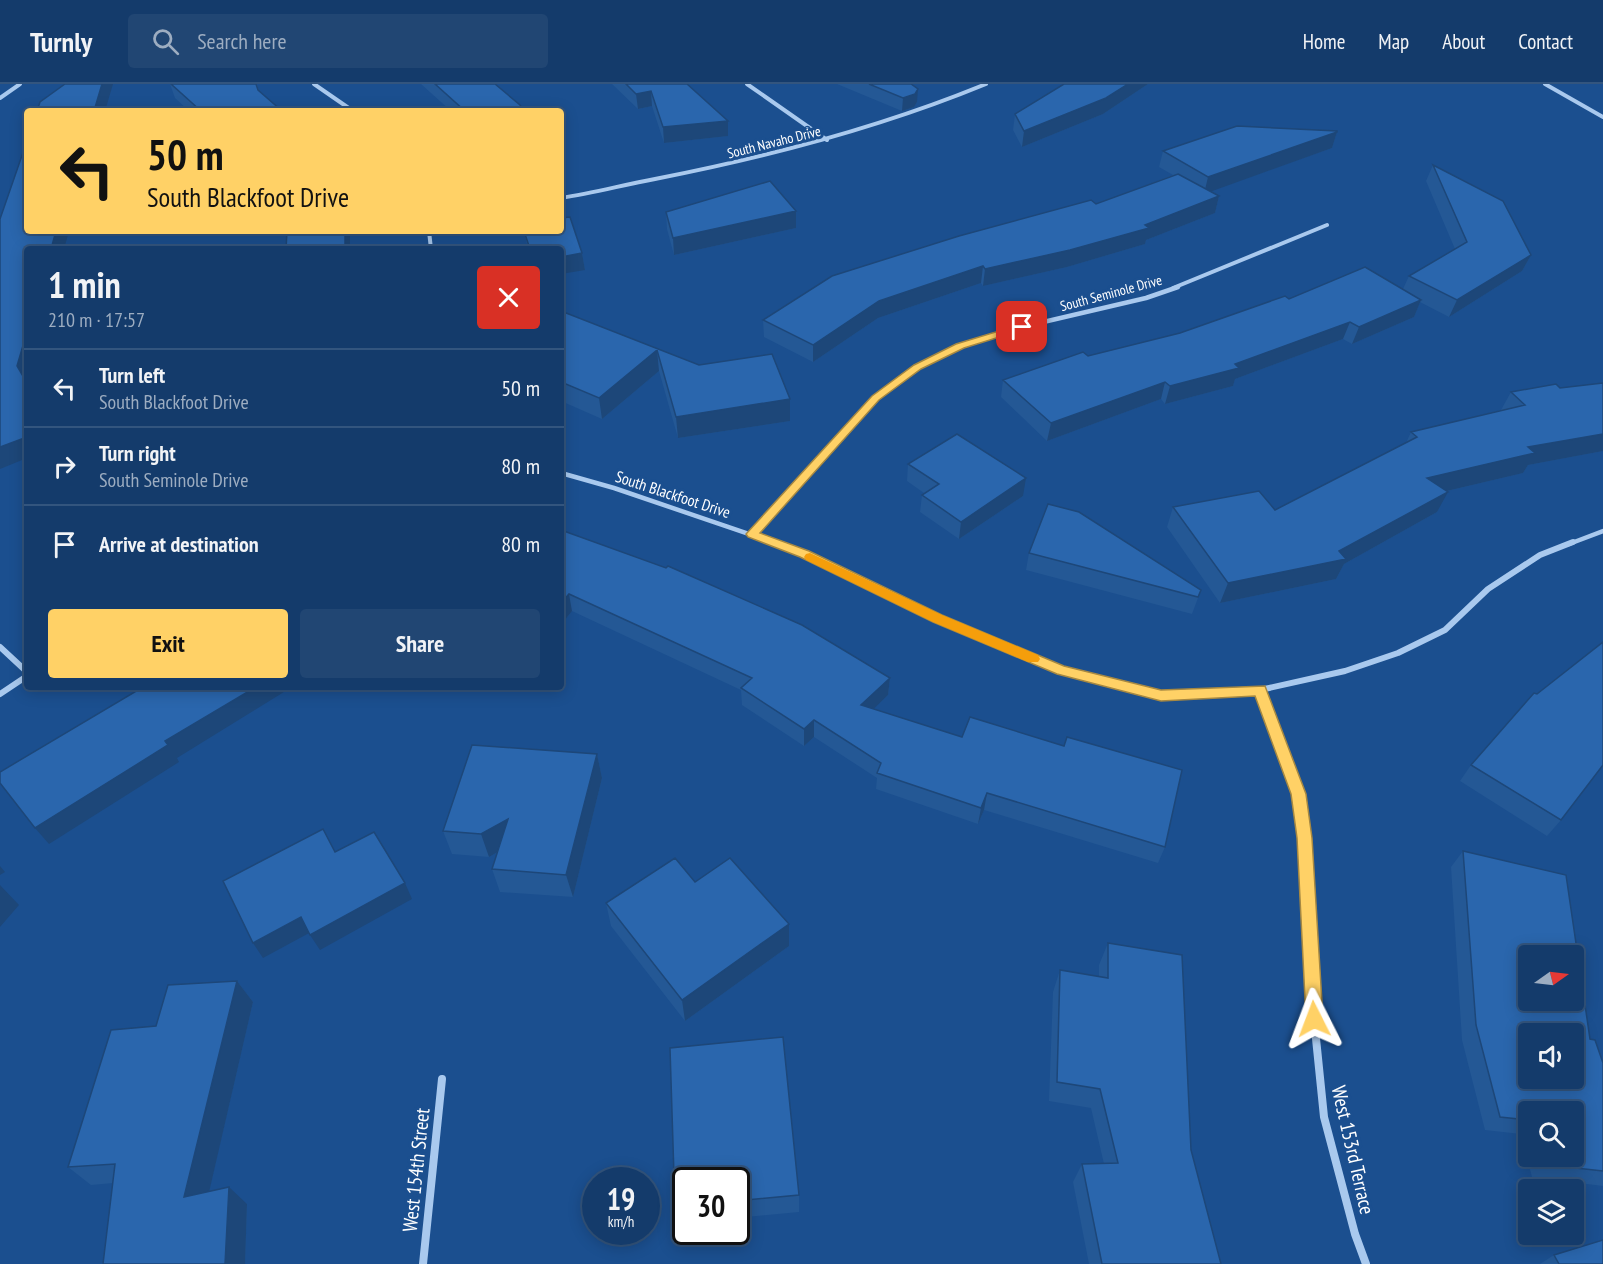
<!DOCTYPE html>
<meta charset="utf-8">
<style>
body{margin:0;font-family:"PT Sans Narrow",sans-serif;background:#214673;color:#f1f3f6;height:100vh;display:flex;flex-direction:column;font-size:22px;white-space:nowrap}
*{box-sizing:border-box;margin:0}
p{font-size:20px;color:#9dadc1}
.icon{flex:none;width:33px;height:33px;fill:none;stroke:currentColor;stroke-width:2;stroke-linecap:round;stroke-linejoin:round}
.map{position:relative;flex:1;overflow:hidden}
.drawer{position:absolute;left:24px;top:162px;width:540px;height:444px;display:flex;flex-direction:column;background:#143b6b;border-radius:6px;box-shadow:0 3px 15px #0003,0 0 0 2px #33557e}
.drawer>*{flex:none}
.guide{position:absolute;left:24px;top:24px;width:540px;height:126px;border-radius:6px;box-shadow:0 3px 15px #0003,0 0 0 2px #33557e;background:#ffd166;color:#111;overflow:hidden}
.needle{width:39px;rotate:76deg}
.buttons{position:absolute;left:1518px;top:861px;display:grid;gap:12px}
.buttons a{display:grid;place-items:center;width:66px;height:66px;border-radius:6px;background:#143b6b;box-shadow:0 3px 15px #0003,0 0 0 2px #33557e;font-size:30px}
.speed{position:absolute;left:582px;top:1083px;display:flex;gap:12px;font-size:30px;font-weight:700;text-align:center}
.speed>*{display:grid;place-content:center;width:78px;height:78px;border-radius:50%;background:#143b6b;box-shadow:0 3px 15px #0003,0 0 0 2px #33557e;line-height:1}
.speed small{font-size:15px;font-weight:400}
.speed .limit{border:3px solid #111;border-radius:9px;background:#fff;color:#111}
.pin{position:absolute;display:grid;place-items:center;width:51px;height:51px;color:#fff;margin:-26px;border-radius:12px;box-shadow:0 3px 9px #0006}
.me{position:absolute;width:66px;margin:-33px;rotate:357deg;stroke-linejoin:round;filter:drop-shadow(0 0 4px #0008)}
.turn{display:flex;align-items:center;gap:21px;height:126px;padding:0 24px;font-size:27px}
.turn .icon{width:78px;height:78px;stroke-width:2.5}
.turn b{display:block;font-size:42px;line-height:51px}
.round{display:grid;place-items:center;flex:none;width:63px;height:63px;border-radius:6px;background:#214673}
.headline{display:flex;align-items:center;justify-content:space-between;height:102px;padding:0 24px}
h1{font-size:36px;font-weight:600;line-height:45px}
.cta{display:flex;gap:12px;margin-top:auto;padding:12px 24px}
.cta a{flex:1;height:69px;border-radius:6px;background:#ffd166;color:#111;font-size:24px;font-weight:600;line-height:69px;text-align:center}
.cta a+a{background:#214673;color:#f1f3f6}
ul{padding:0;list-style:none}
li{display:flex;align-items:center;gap:18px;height:78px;padding:0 24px;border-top:2px solid #33557e}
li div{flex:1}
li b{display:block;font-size:22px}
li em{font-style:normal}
header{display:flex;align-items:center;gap:36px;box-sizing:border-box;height:84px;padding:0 30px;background:#143b6b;border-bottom:2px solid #33557e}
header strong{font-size:28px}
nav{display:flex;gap:33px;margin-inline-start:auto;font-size:21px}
.search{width:420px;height:54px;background:#214673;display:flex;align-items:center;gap:15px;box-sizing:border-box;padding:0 21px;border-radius:6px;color:#9dadc1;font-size:22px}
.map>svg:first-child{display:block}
</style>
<header>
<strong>Turnly</strong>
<div class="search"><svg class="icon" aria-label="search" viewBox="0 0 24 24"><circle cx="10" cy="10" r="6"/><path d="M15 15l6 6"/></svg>Search here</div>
<nav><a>Home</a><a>Map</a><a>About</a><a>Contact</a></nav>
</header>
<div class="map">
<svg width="1603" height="1180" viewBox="0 0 1603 1180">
<rect width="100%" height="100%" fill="#1b4f8f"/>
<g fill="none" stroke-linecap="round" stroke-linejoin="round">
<path stroke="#a9c9ee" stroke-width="4" d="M314,0l39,27
M747,0l80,56
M1545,0l58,33
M0,14l20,-14
M561,114c32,-5 62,-13 94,-19 113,-22 224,-51 331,-95
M429,147l2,18
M1173,204l154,-63"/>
<path stroke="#a9c9ee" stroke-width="4.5" d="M561,389l53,15 164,56
M752,450l124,-136 42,-31 42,-21 62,-19 124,-29 32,-11
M1569,460l34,-13"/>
<path stroke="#a9c9ee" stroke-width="6" d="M774,458l31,12 132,64 124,53 100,24 99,-5 85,-19 53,-18 47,-23 43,-41 52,-34 33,-13
M0,563l27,25
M1260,606l38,103 8,71
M0,610l27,-18"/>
<path stroke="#a9c9ee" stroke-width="8" d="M1306,778l8,157 10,98 31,117 11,30
M423,1180l19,-185"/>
</g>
<path fill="#245895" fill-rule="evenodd" d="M170,0h87l2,7 23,20h-93l-14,-13z
M421,0h74l29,27h-73z
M612,0h75l41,52 -64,7 -12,-37 -14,3z
M837,0h74l6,18 -3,5 -12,4z
M1064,0h84l-45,30 -81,33 -9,-17 2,-16z
M1337,48l-5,16 -122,43 9,5 -4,17 -69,27 -1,4 -78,23 -84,19 -2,-3 -103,35 -65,44 -49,-25 -1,-17 333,-116 77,-29 -14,-8 4,-16z
M1433,81l98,90 -9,16 -73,46 -29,-15 -6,15 -62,27 -9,-5 -108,40 -2,7 -68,18 -4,-5 -114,42 -46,-44 2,-17 85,-24 92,-23 109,-34 114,-10 6,-13 46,-27 -29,-68z
M666,128l130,16 -122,27 -7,-26z
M524,147h37l21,22 3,17 -24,-21h-33z
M561,227l138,54 91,34v22l-112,17 -19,-67 -57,48 -41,-18z
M1603,299v68l-75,14 -5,8 -76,18 -10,21 -93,52 -8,15 -116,24 -53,-76 6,-20 102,3 131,-67 5,-11 90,-22 10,-18 49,-4z
M908,380l115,32 -64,43 -39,-27 2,-17 2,-2 -17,-12z
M561,446l329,148 -2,17 -15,14 292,138 -7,16 -174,-53 -6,14 -102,-35 1,-11 -63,-41 -10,9 -62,-41 -1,-15 -169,-79 -8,10 -3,-1z
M1029,469l172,37 -9,24 -166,-44z
M597,670l5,24 -29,119 -73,-5 -8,-23 6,-17 -9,5 -37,-3 -9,-23z
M1471,681l90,55 -14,16 -87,-55z
M1463,767l127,188 13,24v123l-71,-9 -11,-43 -36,-4 -23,-90 -11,-173zM1528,1028l46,44h-46z
M695,798l94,64 -104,75 -74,-95 -5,-23z
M1108,859l83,207 30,114h-132l-16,-82 9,-18h22l-13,-56 -42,-7 4,-109 7,-22 39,6v-11z
M237,897l16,21 -44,189 38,13 -2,60h-142l10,-81 -22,2 -23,-18 88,-141z
M783,953l16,158v17l-63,6v-38h-50v43l-7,1 -4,-16 -5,-160z
M1554,1171l49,9h-63z"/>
<path fill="#1d4779" d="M102,0h11l-8,27h-11z
M1128,0h20l-45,30 -81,33 2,-16z
M918,5l-1,13 -3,5 -12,4 1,-13z
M651,7l1,15 -14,3 -2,-15z
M728,37v15l-64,7 -1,-16z
M1337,48l-5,16 -128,46 4,-17z
M1219,112l-4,17 -69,27 -1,4 -78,23 -84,19 2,-17 160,-44z
M796,127v17l-122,27 -1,-17z
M56,147h13l-5,18h-13z
M345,147h5v18h-5z
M582,169l3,17 -24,4v-17z
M1531,171l-9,16 -73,46 8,-17z
M983,182l-2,17 -103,35 -65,44v-17l66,-44z
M1421,216l-7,17 -62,27 7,-17z
M1350,238l-7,17 -108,40 -2,7 -68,18 5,-18 65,-22z
M27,248v51l-10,-17z
M657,266l2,21 -57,48 -3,-21z
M1165,298l-4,17 -114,42 4,-18z
M790,315v22l-112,17 -2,-21z
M1603,350v17l-75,14 -5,8 -106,25 10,-20 101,-31z
M27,353v21l-27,11v-22z
M1026,394l-3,18 -64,43 2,-17z
M1448,408l-11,20 -93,52 -8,15 -116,24 8,-20 111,-32z
M569,510l3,17 -8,10 -3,-13v-5z
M890,594l-2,17 -28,27 1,-17z
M256,603h36l-115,71 2,4 -130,82 -14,-16 130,-87z
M814,636v17l-10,9v-17z
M597,670l5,24 -29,119 -7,-22z
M987,709l-3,17 -6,14 3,-16z
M508,735l7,23 -26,15 -8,-23z
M0,782l5,6 -5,3z
M405,799l7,16 -92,51 -10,-15z
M0,801l19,20 -19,22z
M301,833l10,15 -48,26 -10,-15z
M789,840v22l-104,75 -3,-21z
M237,897l16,21 -49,212 -20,-17z
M229,1103l18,17 -2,60h-20z"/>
<path fill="#2a66ad" stroke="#1d4779" stroke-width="1.5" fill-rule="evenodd" d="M65,0h37l-8,27h-57l3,-9z
M171,0h85l2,6 24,21h-81z
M435,0h60l25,21 4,6h-59z
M626,0h61l41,37 -65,6 -12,-36 -15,3z
M869,0h42l7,5 -3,5 -12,4z
M1064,0h64l-22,14 -82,33 -9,-17z
M1237,42l100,5v1l-129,45 -45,-26z
M27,57v90h29l-5,18h-24v83l-10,34 10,17v54l-27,10v-228z
M1433,81l70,36 28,54 -74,45 -48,-24 58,-34z
M1178,90l41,22 -74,29 4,3 -79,22 -85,19 -2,-3 -104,35 -66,44 -50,-25 69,-44 127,-40 132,-36 5,4z
M770,97l26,30 -123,27 -7,-26z
M570,133l12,36 -21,4v-8h-31l-6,-18h37v-13z
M287,147h58v18h-59z
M1365,183l56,33 -62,27 -9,-5 -115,42 4,4 -69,18 -5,-4 -114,41 -48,-43 80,-28 5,4 92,-23 105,-37 4,3z
M561,227l138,54 73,-11 18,45 -114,18 -19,-67 -58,48 -38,-16z
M1603,299v51l-75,13 7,6 -108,25 21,14 -109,59 7,8 -118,24 -55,-76 86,-16 16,19 142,-73 -6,-5 114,-27 -14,-13 45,-8 4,4z
M957,350l69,44 -65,44 -39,-27 17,-11 -31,-20z
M1048,420l31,8 122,78 -3,7 -169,-44z
M561,446l105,38 2,-2 134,59 88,53 -29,27 101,32 8,-20 94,29 3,-9 115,33 -17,77 -178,-54 -6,15 -104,-35 4,-10 -67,-43 -10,9 -63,-41 11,-10 -183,-84 -8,9z
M1603,558v123l-42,55 -90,-55 63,-72 3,1z
M143,603h113l-91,54 3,4 -133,83 -35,-45v-11z
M472,661l125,9 -31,121 -74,-6 16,-50 -27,15 -38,-3z
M323,745l12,23 39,-20 31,51 -95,52 -9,-18 -48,26 -30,-62z
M1463,767l103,24 24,164 5,1 8,23v108l-54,-6 -3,-9h28v-44h-46v8l-28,-3 -24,-92zM1528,872h46v44h-46zM1528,950h46v44h-46z
M675,774l20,24 35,-24 59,66 -107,76 -76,-97z
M1108,859l74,12 9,195 30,114h-119l-20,-100 36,-1 -18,-74 -43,-7 3,-112 48,8z
M237,897l-53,216 45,-10 -4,77h-122l12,-100 -47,3 43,-137 45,-4 12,-41z
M783,953l16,158 -63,6v-21h-50v26l-11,2 -5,-160z
M1603,1156v24h-44l-5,-9z"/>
<path fill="#ffd166" stroke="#a68842" stroke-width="1.5" d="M1022,240l3,1v4l-61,19 -43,21 -42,31 -119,133 49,18 133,64 122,51 97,24 104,-4 41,108 6,44 11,181 -3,6 -6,2 -6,-2 -2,-6 -9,-181 -6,-44 -36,-98 -94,5 -104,-27 -124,-52 -133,-65 -52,-20 -2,-3 126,-138 42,-31 42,-21z"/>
<path fill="#f59e0b" d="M810,469l132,62 96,40 2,4 -2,3h-10l-95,-40 -127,-62 -2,-3 2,-3z"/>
<g text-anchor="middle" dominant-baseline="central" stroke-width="6" stroke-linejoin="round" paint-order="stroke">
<g font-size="14" fill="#fff" stroke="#1b4f8f">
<text transform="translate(774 58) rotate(-14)">South Navaho Drive</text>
<text transform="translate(1111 209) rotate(-15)">South Seminole Drive</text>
</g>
<g font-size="16" fill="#fff" stroke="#1b4f8f">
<text transform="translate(673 410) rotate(18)">South Blackfoot Drive</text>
</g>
<g font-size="20" fill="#fff" stroke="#1b4f8f">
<text transform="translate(1353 1066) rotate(77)">West 153rd Terrace</text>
<text transform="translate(416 1086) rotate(-84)">West 154th Street</text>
</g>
</g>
</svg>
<div class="buttons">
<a><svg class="needle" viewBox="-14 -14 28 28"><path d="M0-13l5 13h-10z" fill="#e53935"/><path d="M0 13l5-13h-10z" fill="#9dadc1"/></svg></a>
<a><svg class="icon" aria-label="sound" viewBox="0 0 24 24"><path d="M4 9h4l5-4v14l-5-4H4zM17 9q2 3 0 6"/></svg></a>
<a><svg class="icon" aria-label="search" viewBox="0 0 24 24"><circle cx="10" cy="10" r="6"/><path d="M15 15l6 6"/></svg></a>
<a><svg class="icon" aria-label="layers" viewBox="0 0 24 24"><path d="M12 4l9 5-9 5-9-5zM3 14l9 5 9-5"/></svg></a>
</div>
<div class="speed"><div>19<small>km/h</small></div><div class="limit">30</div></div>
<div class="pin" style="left:1022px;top:243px;background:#d93025"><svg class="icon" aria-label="arrive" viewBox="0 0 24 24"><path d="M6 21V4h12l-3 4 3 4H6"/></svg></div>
<svg class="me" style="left:1314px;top:935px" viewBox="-20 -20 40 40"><path d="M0-17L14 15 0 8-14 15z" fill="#ffd166" stroke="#fff" stroke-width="4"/></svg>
<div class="guide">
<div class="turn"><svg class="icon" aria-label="left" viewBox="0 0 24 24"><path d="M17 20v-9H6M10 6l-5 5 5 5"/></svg><div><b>50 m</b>South Blackfoot Drive</div></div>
</div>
<section class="drawer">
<div class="headline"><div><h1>1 min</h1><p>210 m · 17:57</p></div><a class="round" style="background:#d93025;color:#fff"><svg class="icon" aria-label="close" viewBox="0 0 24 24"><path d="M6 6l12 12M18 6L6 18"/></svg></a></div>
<ul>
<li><svg class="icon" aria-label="left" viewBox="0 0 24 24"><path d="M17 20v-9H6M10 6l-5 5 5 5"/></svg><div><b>Turn left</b><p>South Blackfoot Drive</p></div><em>50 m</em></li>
<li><svg class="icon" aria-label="right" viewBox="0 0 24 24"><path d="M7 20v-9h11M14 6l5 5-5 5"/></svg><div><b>Turn right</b><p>South Seminole Drive</p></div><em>80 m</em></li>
<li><svg class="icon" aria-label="arrive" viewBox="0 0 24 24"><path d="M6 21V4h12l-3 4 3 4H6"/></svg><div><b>Arrive at destination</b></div><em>80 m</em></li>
</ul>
<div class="cta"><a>Exit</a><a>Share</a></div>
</section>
</div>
